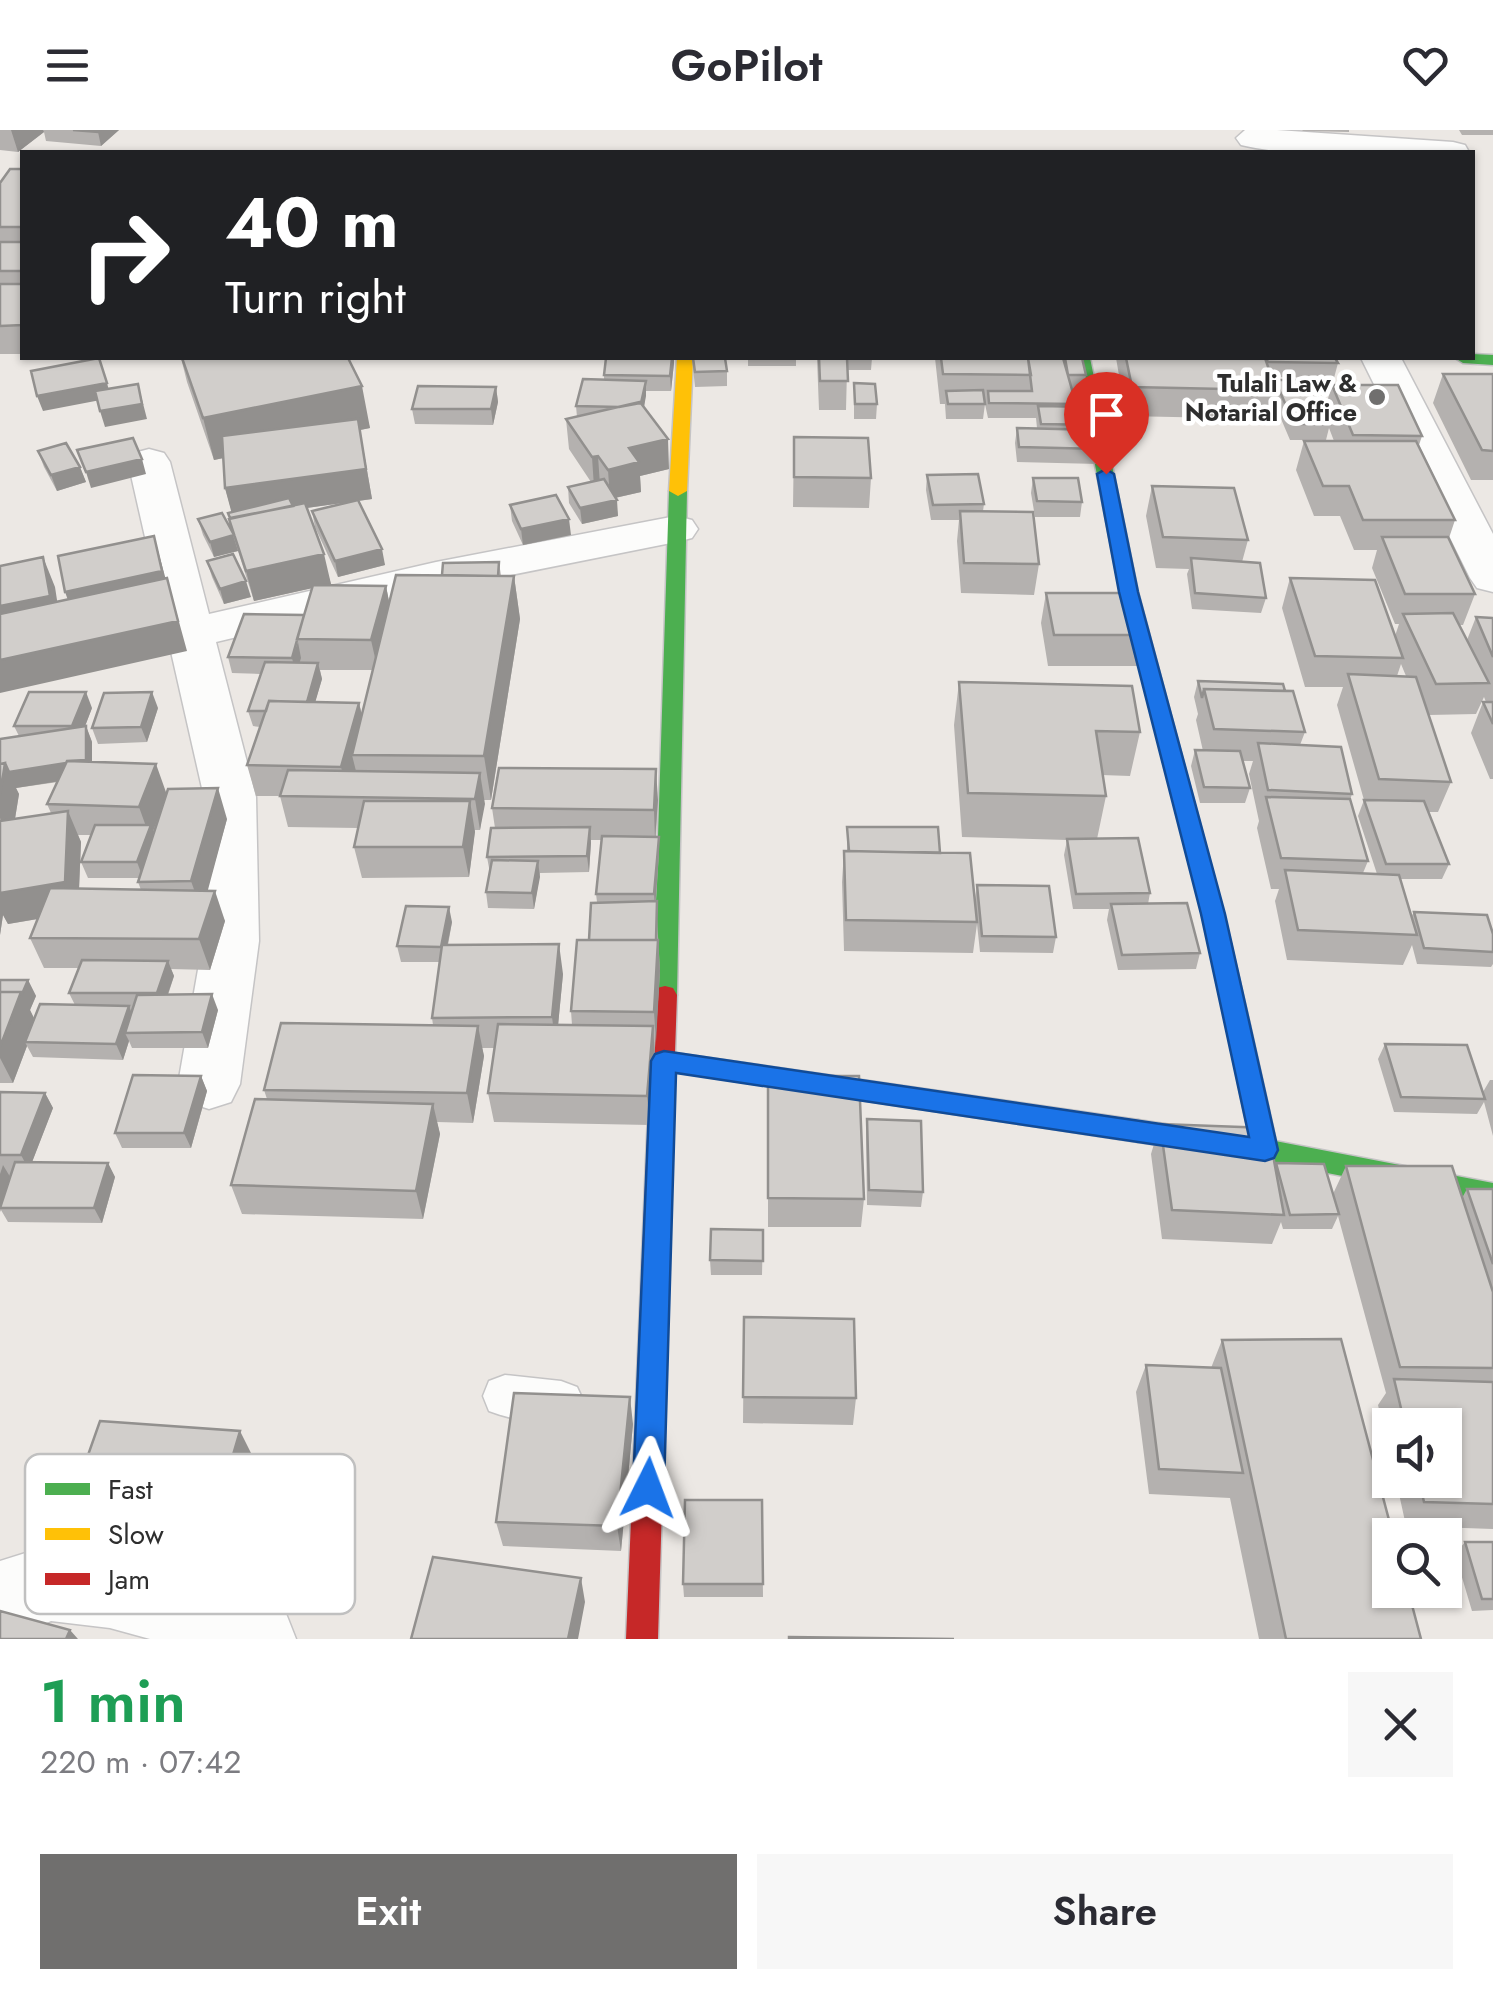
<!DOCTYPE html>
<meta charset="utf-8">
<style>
body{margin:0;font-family:Jost,sans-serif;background:#f7f7f7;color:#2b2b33;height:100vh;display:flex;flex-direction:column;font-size:38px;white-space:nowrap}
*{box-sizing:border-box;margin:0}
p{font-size:32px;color:#7c7c81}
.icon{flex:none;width:55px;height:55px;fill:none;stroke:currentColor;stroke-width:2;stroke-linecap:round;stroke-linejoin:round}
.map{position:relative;height:1509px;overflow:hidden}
.sheet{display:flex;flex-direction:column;background:#fff;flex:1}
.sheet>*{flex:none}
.hud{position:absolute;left:20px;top:20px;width:1455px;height:210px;border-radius:0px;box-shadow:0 2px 8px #0004;background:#202124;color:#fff;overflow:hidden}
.tools{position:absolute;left:1372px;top:1278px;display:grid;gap:20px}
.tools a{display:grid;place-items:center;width:90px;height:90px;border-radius:0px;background:#fff;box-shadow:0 2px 8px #0004;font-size:50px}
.pin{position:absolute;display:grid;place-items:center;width:85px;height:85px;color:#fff;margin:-102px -42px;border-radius:50% 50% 50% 0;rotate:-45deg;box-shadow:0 0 10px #0007}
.pin .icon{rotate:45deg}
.me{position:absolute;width:110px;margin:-55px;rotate:3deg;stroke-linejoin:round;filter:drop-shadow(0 0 8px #0008)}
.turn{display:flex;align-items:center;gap:35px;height:210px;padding:0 40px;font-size:45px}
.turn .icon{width:130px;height:130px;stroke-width:2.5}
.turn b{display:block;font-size:70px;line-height:85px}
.round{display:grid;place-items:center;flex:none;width:105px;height:105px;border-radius:0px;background:#f7f7f7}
.head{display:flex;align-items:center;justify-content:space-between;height:170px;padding:0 40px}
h1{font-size:60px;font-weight:600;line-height:75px;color:#1e9e55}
.button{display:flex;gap:20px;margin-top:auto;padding:20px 40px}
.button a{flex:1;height:115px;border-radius:0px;background:#706f6e;color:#fff;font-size:40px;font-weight:600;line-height:115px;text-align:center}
.button a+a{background:#f7f7f7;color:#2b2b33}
header{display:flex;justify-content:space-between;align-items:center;height:130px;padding:0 40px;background:#fff;font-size:45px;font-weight:600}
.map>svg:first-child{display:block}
</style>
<header><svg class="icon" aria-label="menu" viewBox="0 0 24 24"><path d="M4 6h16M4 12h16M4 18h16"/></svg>GoPilot<svg class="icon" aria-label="heart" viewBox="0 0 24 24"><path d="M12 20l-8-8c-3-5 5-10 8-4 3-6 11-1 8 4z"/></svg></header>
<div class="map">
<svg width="1493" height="1509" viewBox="0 0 1493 1509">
<rect width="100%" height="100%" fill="#ece8e4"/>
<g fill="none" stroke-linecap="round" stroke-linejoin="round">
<g stroke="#c5c4c5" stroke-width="3">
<path id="lane" d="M505,1245l56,6 16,6 7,15 -7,15c-26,10 -62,4 -88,-6l-6,-15 6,-15z"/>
</g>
<g stroke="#c5c4c5" stroke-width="3">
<path id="street" d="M1277,0l176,12 12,3 4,7c-60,4 -171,7 -228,-7l-5,-7 9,-8z
M1361,228h40l92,176v58l-16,-4 -7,-10z
M149,319l15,4 6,9 39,152 227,-52 240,-46 16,4 6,9 -6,9 -16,4 -240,48 -220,52 40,155 3,144 -19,143 -9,18 -22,7 -22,-7 -9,-18 25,-143 1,-144 -76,-335 6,-9z
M51,1415c81,3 159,36 234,66l11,28h-146l-40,-11 -59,-7 -40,18h-11v-78z"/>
</g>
<g stroke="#c5c4c5" stroke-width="3">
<path id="fast" d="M1472,224l21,1v10l-30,-2 -8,-5h17z
M1074,228h16l48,234 86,322 26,111 -3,7h-18l-3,-7 -24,-111 -82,-322z
M678,356l9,5 -10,504 -4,7h-16l-4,-7 16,-504z
M1138,990l127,19 228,44v22l-228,-44 -127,-19 -9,-3 -4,-8 4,-8z"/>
</g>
<g stroke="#c5c4c5" stroke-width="3">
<path id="slow" d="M677,228h16l-6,133 -9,5 -9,-5z"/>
</g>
<g stroke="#c5c4c5" stroke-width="3">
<path id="jam" d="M665,856l8,2 4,7 -2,58 463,67 9,3 4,8 -4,8 -9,3 -463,-70 -17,567h-32l27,-644 4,-7z
M1238,885l9,3 3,7 28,125 -4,8 -9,3 -9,-3 -4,-8 -26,-125 3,-7z"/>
</g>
<use href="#lane" fill="#fcfcfb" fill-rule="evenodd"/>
<use href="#street" fill="#fcfcfb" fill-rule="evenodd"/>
<use href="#fast" fill="#4caf50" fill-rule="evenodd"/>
<use href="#slow" fill="#ffc107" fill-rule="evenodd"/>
<use href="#jam" fill="#c62828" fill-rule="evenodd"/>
</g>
<path fill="#b4b1af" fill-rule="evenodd" d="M0,0h119l-18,16 -55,-5 -2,-9 -26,20 -18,-2z
M1302,0h47v2l-46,-1z
M1459,0h34v5h-31z
M22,39v185h-22v-171z
M181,228h167l22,70 -10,2 12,69 -14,2 27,64 -47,12 -23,-50 -3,-16 36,-9 -41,6 24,76 -3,1 58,1 3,16 53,-27 57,-13 2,14h13l6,43 -29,181h-7l-4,30h-5l-6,47 -107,1 -8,-31 4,-19 -70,-1 -8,-31h-24l-9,-31 13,-38 -7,-1 -5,-15 13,-37 -29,-1 -4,-16 76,-42 8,-27 -58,13 -16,-50 -24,6 -11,-22 -5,-16 35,15 -5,-21 4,-1 -7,-24 -2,-30 -9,2 -27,-78zM320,540h53l-11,45 -3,-12 -44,-1 7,-23z
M692,228l35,13v15l-32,1z
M748,228h48v8h-48z
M817,228h55l-1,12h-24l-1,40h-27z
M935,228h147l4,17 -2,15h-12l3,17 23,18 -1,5 4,19 -3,15 -81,-2 -2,-19 2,-15h20l-1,-10h-48l-3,-14 -2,15h-37l-1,-15h-5z
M1116,228h219l3,5 -4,15 -62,-1 2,7 1,-4 49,32 8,-27 90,51 -3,9 36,75 -6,18 26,56 -12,31h-4l8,15 9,-23 17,1v161h-3l-19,-46 12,-31h3l-2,-5 -8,17 -47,1 22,67 -13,30h-10l21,52 -7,15h-41l10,38 3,-5 79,22v30l-2,3 -74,-3 -5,-19 -9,20 -116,-5 -12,-59 4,-12h-8l-14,-61 2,-7 -10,-47 4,-13h-10l7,27 -5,15h-45l-9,-37 4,-16 8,1 -7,-31 2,-6 -4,-17 4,-16 87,10 20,41 -5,13 52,49 -2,6 18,61 -5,12 14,1 -19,-58 6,-16 -27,-95 6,-18h-38l-23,-79 8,-30 105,58 4,-12h-4l-23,-56 5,-18h-23l-14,-34h-26l-18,-46 8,-29h30l-5,-13 -3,12h-36l-17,-40 -5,19 -142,-3zM1401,534l5,12h-9z
M674,233l-3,28h-25l-2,16 25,62 -29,7 1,16 -26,6 3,18 -36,8 -13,-21 -1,-16 23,-5 -22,-33 -3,-30 11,-2 -1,-11 28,-26v-5z
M1443,244h50v106h-22l-38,-77z
M854,253l23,21 -1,15h-22z
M496,257l2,15 -5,23 -78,-1 -3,-15z
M794,307l77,41 -2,30 -76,-1z
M38,321l42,16 6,15 -29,9 -13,-24z
M927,345l57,29 -1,7 56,53 -5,31 -73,-2 -4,-52 2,-21h-28l-5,-30z
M1033,348l49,24 -2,15h-45l-4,-24z
M1152,356l96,54 -6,22 24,36 -5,15 -69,-4 -5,-35 2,-5 -33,-1 -10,-52z
M510,375l61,30 -48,10 -11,-24z
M207,431l44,36 -27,7 -12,-27z
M1046,463l102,42 -7,31h-93l-7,-43z
M959,552l181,50 -10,44 -28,-1 4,21 -9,43 53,54 -2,11 52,49 -4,16 -78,1 -11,-50 2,-11h-36l-9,-54 3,-15 -105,-3 -8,-112z
M92,578l-7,18h1l6,16v20l135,57 -20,71 18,31 -15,49 -39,-1 3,7 -6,19 50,15 -10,38h-76l-3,-7 -6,19 -90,-3 -6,-11 -14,37h-13v-103h28l8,16 -6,14 4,9 41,-14 -6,-12 9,-25h-34l-14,-30 8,-19 -30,5 -5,-9 -3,20v-196l19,-3 -5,-10zM58,652l-11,22 4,9 -36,6 4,-25 -3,-6zM78,705h13l-10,27 7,16h51l-1,4 3,8 -62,-1 2,-47z
M158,578l-11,34 -49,2 -6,-16z
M658,670l-2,37 3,15 -3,49 4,70 -10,154 -156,-3 -6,-29 7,-45h-13l2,8 -11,67 -36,-1 3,12 -17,85 -181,-5 -11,-29 36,-86 -3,-9 169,-65 -1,-7 8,-56h-39l-4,-16 55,-24 -4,23 115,29 -5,51h14l-1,-14 26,-109 -1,-8 5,-54h-10l-2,32 -49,1 -6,36 -46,-1 -2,-16 4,-19 -3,-16 8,-29 -3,-20z
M847,697l93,26 35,46 2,-14 79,52 -3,16 -73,-1 -3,-28 -4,29 -129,-2 -2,-69 2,-31h3z
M1385,914l98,48 7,-12h3v56l-9,-34 -7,12 -83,-2 -16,-53z
M201,946l6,15 -16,57h-69l-7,-15z
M768,946l96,123 -3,28h-93z
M0,962l45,1 8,15 -21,54 76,1 7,14 -13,46 -94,-1 -7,-12 -1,2z
M867,989l56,73 -2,15 -54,-2 -1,-71z
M1160,994l115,42 1,-3 57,31 13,-28 116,32 5,-9h26v340l-87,-3 -10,-46h49v-55h-55v31l-12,-51 8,-12 -48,-177 -6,13h-49l-2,-7 -9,22 -110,-5 -11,-85z
M763,1100l-1,45h-51l-1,-15z
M744,1187l112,81 -3,27 -110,-2z
M1222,1210l199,299h-162l-29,-141 -81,-4 -13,-102 10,-27 65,3z
M633,1294l-12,127 -118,-5 -7,-24z
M253,1327l-25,87 -142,-11 -17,-24z
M762,1370l1,97h-79l-1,-13z
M1465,1412h28v68l-21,1 -17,-57z"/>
<path fill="#92908e" d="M11,0h32l1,2 -26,20z
M100,0h19l-18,16 -3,-14z
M672,228h2v5l-3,28 -1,-15z
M646,251v15l-5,27 -1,-15z
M107,253l4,15 -68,13 -6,-15z
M138,254l9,35 -42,8 -5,-16z
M362,256l8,42 -10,2 12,69 -139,19 -8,-30 135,-58 -146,30 -11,-42z
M496,257l2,15 -5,23 -2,-16z
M668,309l1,30 -29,7 1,16 -31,7 -2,-29 21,-22z
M598,326l2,29 -6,2 -2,-30z
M142,329l4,15 -55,14 -5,-16z
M80,337l6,15 -29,9 -6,-16z
M617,370l1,16 -36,8 -2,-16z
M569,389l2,16 -48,10 -2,-16z
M233,405l5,16 -24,6 -4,-15z
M154,406l18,66 -96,20 -11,-30z
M382,419l3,16 -47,12 -3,-16z
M324,424l7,30 -77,17 -8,-30z
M43,427l12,30 6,39 -61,13v-33z
M514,446l6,43 -29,181 -7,-44z
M167,448l20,73 -187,42v-33z
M246,451l5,16 -27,7 -4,-15z
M386,456l6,30 -14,55 -7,-31z
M298,512l3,16 -5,16 -4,-16z
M318,533l4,16 -14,48 -4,-16z
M86,562l6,16 -13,34 -7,-16z
M152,562l6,16 -11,34 -6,-15z
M359,573l7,30 -14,22 4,16 -7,27 -8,-31z
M86,596l6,16v34l-76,12 3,6 -8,49 -11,-25v-23l5,-32z
M156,634l11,31 -14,36 3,10 -13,37 -6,-16 11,-30 -9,-25z
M656,639l2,31 -3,40 -1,-30z
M480,643l5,31 -5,26 -5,-31z
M218,658l9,31 -25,93 -11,-31z
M470,671l5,31 -6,45 -6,-30z
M68,681l13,31 -3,70 -70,12 -5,-9 -3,20v-42z
M590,697l1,16 -2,29 -2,-16z
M659,707v15l-4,58 -1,-16z
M538,731l2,16 -6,32 -2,-16z
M215,761l10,30 -15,49 -11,-31z
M449,777l3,15 -8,40 -3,-15z
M658,810l2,31 -4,71 -2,-30z
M559,814l4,30 -7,73 -4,-30z
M168,831l6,15 -11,32 -6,-15z
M28,850l8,16 -6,14 6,12 -11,20 2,4 -14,37 -13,-25v-11l21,-55z
M212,864l6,16 -10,38 -6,-16z
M129,876l6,16 -10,11 4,8 -6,19 -7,-16z
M478,896l6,30 -11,67 -6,-30z
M653,896l2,30 -5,69 -3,-29z
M201,946l6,15 -16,57 -7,-15z
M45,963l8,15 -24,62 -8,-15z
M433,974l7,30 -17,85 -7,-28z
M108,1033l7,14 -13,46 -8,-15z
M3,1035l9,15 -12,28v-34z
M630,1267l3,27 -12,127 -4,-25z
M240,1301l13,26 -25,87 -14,-25z
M581,1448l4,24 -7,37h-10z
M70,1500l8,9h-12z"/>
<path fill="#d1cecb" stroke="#92908e" stroke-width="2.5" d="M73,0h27l-2,2z
M10,39h12v58h-22v-44z
M0,112h22v29h-22z
M0,154h22v41l-22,1z
M99,228l8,25 -70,13 -6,-25z
M182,228h166l14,28 -159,32z
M606,228h66l-2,18 -66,-1z
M693,228h32l2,13 -32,1z
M819,228h28l1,23h-28z
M941,228h87l3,17 -88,-1z
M1028,228h35l13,46 -87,-1 -1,-12h44z
M1065,228h17l4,17h-18z
M1126,228h139l11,32 -144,-3z
M1266,228h69l3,5 -70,-1z
M1443,244h50v77l-11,-1z
M583,249l63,2 -5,22 -22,4 -43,-1z
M1275,250h35l20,44h-36z
M854,253l21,1 2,20h-22z
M138,254l4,20 -42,7 -5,-20z
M1332,255h66l24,51 -69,-1z
M418,256l78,1 -5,22h-79z
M983,260l2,14h-37l-2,-13z
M640,272l28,37 -39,9 10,14 -31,8 -10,-14 -6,1 -26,-38z
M1038,276l56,1 4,18 -57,-1z
M358,289l8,50 -141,19 -3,-52z
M1017,298l80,2 4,19 -82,-2z
M794,307l74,1 3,40 -77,-1z
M133,308l9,21 -56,13 -9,-22z
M1304,311h112l39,79h-92l-14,-34h-26z
M66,313l14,24 -29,8 -13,-24z
M978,344l6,30 -51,1 -6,-30z
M1033,348h45l4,24 -45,-1z
M604,349l13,21 -37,8 -12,-21z
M1152,356l82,2 14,52 -85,-3z
M556,365l13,24 -48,10 -11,-24z
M289,368l4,8 -63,12 -2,-5z
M358,370l24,49 -47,12 -23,-50z
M305,373l19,51 -78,17 -17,-52z
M960,381l73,1 6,52 -75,-1z
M222,383l12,22 -24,7 -12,-23z
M154,406l8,35 -97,21 -7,-36z
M1382,407h66l27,57h-70z
M233,424l13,27 -26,8 -13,-28z
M43,427l7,39 -50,10v-40z
M1191,428l69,5 6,35 -71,-5z
M499,432l-1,14 -56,-1 1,-12z
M396,445l118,1 -30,180 -132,-1z
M167,448l11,43 -178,39v-46z
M1290,448l85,2 28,78 -88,-2z
M313,455l73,1 -15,54 -74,-1z
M1046,463h91l11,42h-94z
M1453,483l36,70 -53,1 -33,-70z
M244,484l60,1 -12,43 -64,-1z
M1476,487l17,1v39z
M265,532l53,1 -11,39 -38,-1 -3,10h-18z
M1348,544l68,3 35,105 -72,-3z
M1198,551l85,3 2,7 -81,-2 -2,9z
M959,552l173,4 8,46 -44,-1 10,65 -138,-3z
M1204,559l89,2 12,41 -91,-3z
M29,562h57l-14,34h-58z
M152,562l-11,35 -49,1 12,-35z
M269,571l90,2 -18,64 -94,-2z
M1483,572h10v22z
M86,596v34l-19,1 -1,2 -57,9 -4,-9 -5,1v-25z
M1258,613l83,4 11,47 -84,-4z
M1195,620l45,1 10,37 -46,-1z
M67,631l89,3 -17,43 -92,-3z
M5,633l-5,32v-31z
M499,638l157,1 -2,41 -162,-2z
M288,640l192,3 -5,26 -195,-3z
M218,658l-27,93 -53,1 30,-93z
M1266,667l84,2 18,62 -87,-3z
M1364,670l60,1 25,63h-63z
M364,671h106l-7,46h-109z
M68,681l-3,71 -65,11v-72z
M95,695h56l-14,37h-56z
M590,697l-3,29 -100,1 4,-29z
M847,697h91l2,26 -91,-2z
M602,706l57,1 -5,57h-58z
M1138,708l12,55 -74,1 -9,-55z
M844,721l126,2 7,69 -131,-2z
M492,730l46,1 -6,32 -46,-1z
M1285,740l114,5 18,60 -119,-5z
M977,755l72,1 7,51 -74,-1z
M50,758l165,3 -16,48 -169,-1z
M657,771l-1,39h-67l2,-37z
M1187,773l13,50 -78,2 -11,-51z
M406,776l43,1 -8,40 -44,-1z
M1414,782l73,3 6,19v18l-69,-4z
M577,810h81l-4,72 -83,-1z
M559,814l-7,73 -120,1 10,-73z
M82,830l86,1 -11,32h-88z
M0,850h28l-6,14 -1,-2h-21z
M0,862h21l-21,55z
M212,864l-10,38 -77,1 12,-38z
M40,874l89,2 -13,38 -91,-2z
M281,893l197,3 -11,67 -203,-3z
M498,894l155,2 -6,70 -159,-3z
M1385,914l82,1 18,54 -84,-2z
M133,945l68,1 -17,57h-69z
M768,946h91l5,123 -96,-1z
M0,962l45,1 -24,62h-21z
M255,969l178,5 -17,87 -185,-6z
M867,989l54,2 2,71 -54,-2z
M1160,994l108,4 16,87 -112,-5z
M15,1032l93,1 -14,45h-94z
M1276,1033l48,1 15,50 -49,1z
M1346,1036h106l41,126v76l-93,-1z
M1467,1059h26v75z
M711,1099l52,1v31l-53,-1z
M744,1187l110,2 2,79 -113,-1z
M1341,1209l52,196h-3v55h18l13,49h-135l-64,-299z
M1146,1235l75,3 22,105 -84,-4z
M1394,1249l99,3v122l-69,-2 -5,-22h26v-55h-40z
M514,1263l116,4 -13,129 -121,-4z
M100,1291l140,10 -26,88 -145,-10z
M685,1370h77l1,84h-80z
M1465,1412h28v57h-11z
M433,1427l148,21 -13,61h-157z
M0,1481l70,19 -4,9h-66z
M789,1507l165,2h-165z"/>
<path fill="#1a73e8" stroke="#114b97" stroke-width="2.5" d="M1106,339l8,5 24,118 87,322 53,236 -4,8 -9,3 -589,-88 -12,415 -5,11 -11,4 -10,-4 -5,-11 18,-427 4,-7 9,-3 585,86 -48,-223 -82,-322 -22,-118z"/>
<circle fill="#706f6e" stroke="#fff" stroke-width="4" cx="1377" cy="267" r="10"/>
<g text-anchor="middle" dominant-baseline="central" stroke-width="9" stroke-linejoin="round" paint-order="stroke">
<g font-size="25" font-weight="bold" fill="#2e2e2e" stroke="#fff" text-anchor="end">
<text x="1357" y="253">Tulali Law &amp;<tspan x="1357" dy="29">Notarial Office</tspan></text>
</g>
</g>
<rect x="25" y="1324" width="330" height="160" rx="15" fill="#fff" stroke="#c0c0c0" stroke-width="2.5"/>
<rect x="45" y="1353" width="45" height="12" fill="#4caf50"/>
<rect x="45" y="1398" width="45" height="12" fill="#ffc107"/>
<rect x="45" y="1443" width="45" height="12" fill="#c62828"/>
<g font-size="28" fill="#2e2e2e">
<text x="108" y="1369">Fast</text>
<text x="108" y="1414">Slow</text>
<text x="108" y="1459">Jam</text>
</g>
</svg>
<div class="tools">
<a><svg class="icon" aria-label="sound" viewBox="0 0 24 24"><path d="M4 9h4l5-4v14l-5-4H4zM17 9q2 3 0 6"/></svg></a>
<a><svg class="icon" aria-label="search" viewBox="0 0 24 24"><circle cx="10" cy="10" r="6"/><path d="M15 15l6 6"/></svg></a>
</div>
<div class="pin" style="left:1106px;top:344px;background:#d93025"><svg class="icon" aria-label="arrive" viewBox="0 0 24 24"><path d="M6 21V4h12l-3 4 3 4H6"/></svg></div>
<svg class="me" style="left:648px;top:1358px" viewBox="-20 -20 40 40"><path d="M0-17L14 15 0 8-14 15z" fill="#1a73e8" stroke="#fff" stroke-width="4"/></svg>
<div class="hud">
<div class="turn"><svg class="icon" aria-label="right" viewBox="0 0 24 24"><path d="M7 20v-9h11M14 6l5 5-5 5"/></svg><div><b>40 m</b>Turn right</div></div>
</div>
</div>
<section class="sheet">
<div class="head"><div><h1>1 min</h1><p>220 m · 07:42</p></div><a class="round"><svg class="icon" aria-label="close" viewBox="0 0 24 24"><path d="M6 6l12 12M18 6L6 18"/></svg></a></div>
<div class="button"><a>Exit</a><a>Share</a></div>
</section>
